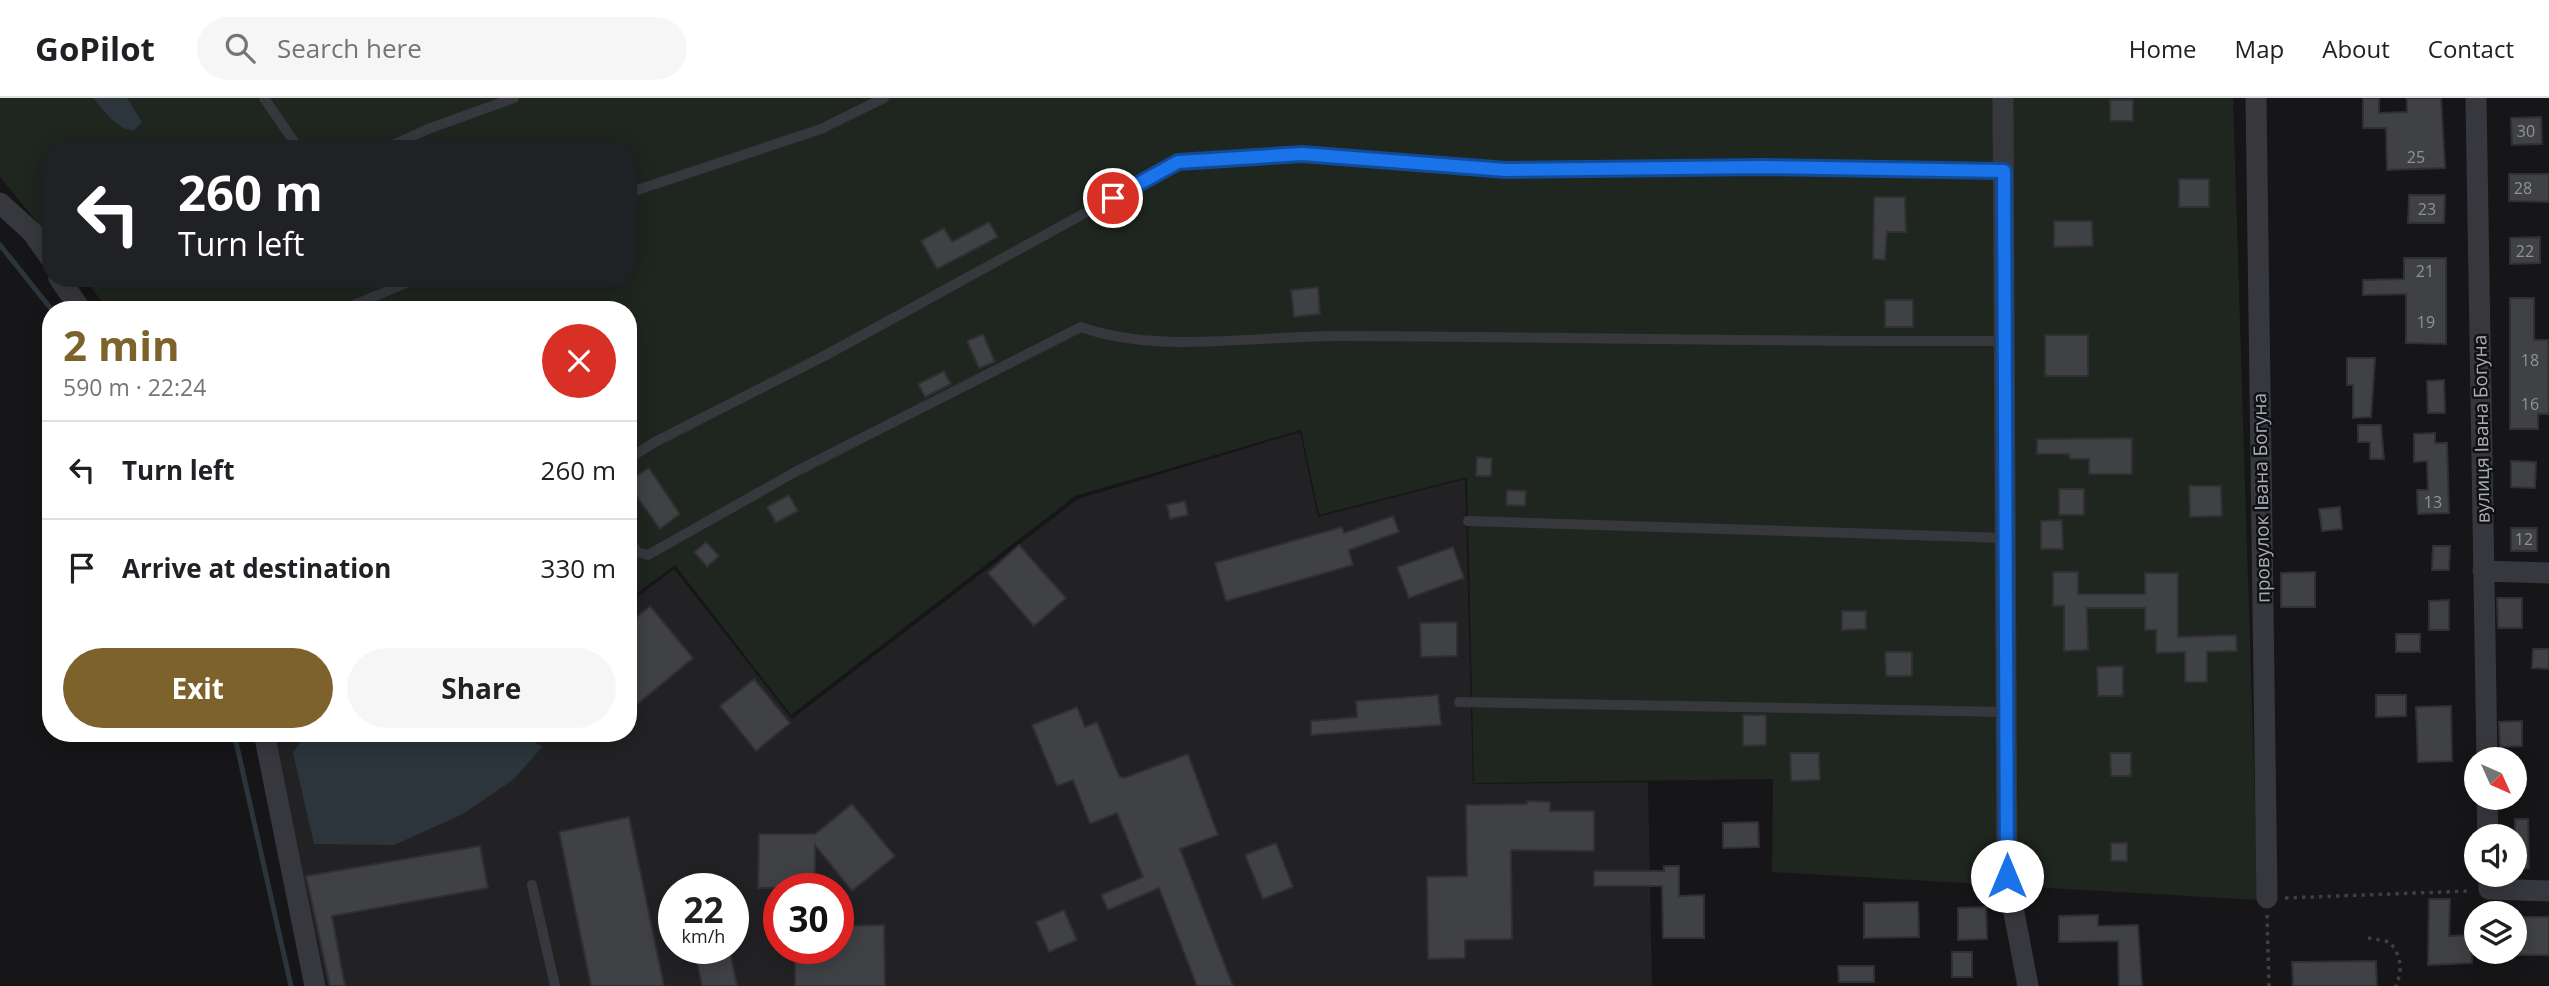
<!DOCTYPE html>
<meta charset="utf-8">
<style>
body{margin:0;font-family:"Open Sans",sans-serif;background:#f6f6f6;color:#202124;height:100vh;display:flex;flex-direction:column;font-size:26px;white-space:nowrap}
*{box-sizing:border-box;margin:0}
p{font-size:23px;color:#757577}
.icon{flex:none;width:38px;height:38px;fill:none;stroke:currentColor;stroke-width:2;stroke-linecap:round;stroke-linejoin:round}
.map{position:relative;flex:1;overflow:hidden}
.sheet{position:absolute;left:42px;top:203px;width:595px;height:441px;display:flex;flex-direction:column;background:#fff;border-radius:28px;box-shadow:0 4px 18px #0003}
.sheet>*{flex:none}
.guide{position:absolute;left:42px;top:42px;width:595px;height:147px;border-radius:28px;box-shadow:0 4px 18px #0003;background:#202124;color:#fff;overflow:hidden}
.needle{width:46px;rotate:135deg}
.fabs{position:absolute;left:2464px;top:649px;display:grid;gap:14px}
.fabs a{display:grid;place-items:center;width:63px;height:63px;border-radius:50%;background:#fff;box-shadow:0 4px 18px #0003;font-size:35px}
.speed{position:absolute;left:658px;top:775px;display:flex;gap:14px;font-size:35px;font-weight:700;text-align:center}
.speed>*{display:grid;place-content:center;width:91px;height:91px;border-radius:50%;background:#fff;box-shadow:0 4px 18px #0003;line-height:1}
.speed small{font-size:18px;font-weight:400}
.speed .limit{border:10px solid #d22;background:#fff;color:#111}
.pin{position:absolute;display:grid;place-items:center;width:60px;height:60px;color:#fff;margin:-30px;border:4px solid #fff;border-radius:50%;box-shadow:0 2px 7px #0007}
.me{position:absolute;width:77px;margin:-38px;rotate:0deg;stroke-linejoin:round;filter:drop-shadow(0 0 5px #0008)}
.turn{display:flex;align-items:center;gap:24px;height:147px;padding:0 21px;font-size:32px}
.turn .icon{width:91px;height:91px;stroke-width:2.5}
.turn b{display:block;font-size:49px;line-height:60px}
.round{display:grid;place-items:center;flex:none;width:74px;height:74px;border-radius:37px;background:#f6f6f6}
.head{display:flex;align-items:center;justify-content:space-between;height:119px;padding:0 21px}
h1{font-size:42px;font-weight:700;line-height:52px;color:#7e622b}
.button{display:flex;gap:14px;margin-top:auto;padding:14px 21px}
.button a{flex:1;height:80px;border-radius:42px;background:#7e622b;color:#fff;font-size:28px;font-weight:700;line-height:80px;text-align:center}
.button a+a{background:#f6f6f6;color:#202124}
ul{padding:0;list-style:none}
li{display:flex;align-items:center;gap:21px;height:98px;padding:0 21px;border-top:2px solid #e0e0e0}
li div{flex:1}
li b{display:block;font-size:26px}
li em{font-style:normal}
header{display:flex;align-items:center;gap:42px;box-sizing:border-box;height:98px;padding:0 35px;background:#fff;border-bottom:2px solid #e0e0e0}
header strong{font-size:33px}
nav{display:flex;gap:38px;margin-inline-start:auto;font-size:24px}
.search{width:490px;height:63px;background:#f6f6f6;display:flex;align-items:center;gap:18px;box-sizing:border-box;padding:0 24px;border-radius:38px;color:#757577;font-size:26px}
.map>svg:first-child{display:block}
</style>
<header>
<strong>GoPilot</strong>
<div class="search"><svg class="icon" aria-label="search" viewBox="0 0 24 24"><circle cx="10" cy="10" r="6"/><path d="M15 15l6 6"/></svg>Search here</div>
<nav><a>Home</a><a>Map</a><a>About</a><a>Contact</a></nav>
</header>
<div class="map">
<svg width="2549" height="888" viewBox="0 0 2549 888">
<rect width="100%" height="100%" fill="#161618"/>
<path fill="#222225" fill-rule="evenodd" d="M1300,334l18,85 147,-38 8,305 175,-2 4,204h-1325l-57,-250 3,-3h355v-129l46,-35 118,150 286,-220zM674,791h59v59h-59zM779,791h59v59h-59z"/>
<path fill="#1e261f" d="M0,0h2233l25,802 -486,-28 1,-93 -299,4 -7,-306 -148,38 -18,-85 -226,66 -284,219 -116,-150 -47,35v-290h-519l-26,-32h545v-129h-577v90l-51,-62z"/>
<path fill="#2c353c" d="M93,0h34l15,24 -9,9 -10,-3 -13,-10z
M311,635h211l20,14 -28,32 -51,35 -69,31 -80,-1 -21,-91 9,-14z"/>
<g fill="none" stroke-linecap="round" stroke-linejoin="round">
<path stroke="#2c353c" stroke-width="5" d="M0,147l52,65
M234,635l57,253"/>
</g>
<path fill="#404145" stroke="#303034" stroke-width="2" d="M2363,0h16v15l28,-1v-14h34l4,70 -58,2 -1,-42h-23z
M2110,2h23v21h-23z
M2541,19l1,27 -30,1 -1,-27z
M2509,76h40v28l-40,-1z
M2179,81h30v28h-30z
M2409,97h36l-1,28h-36z
M1874,99h31l1,35h-19l-2,28 -12,-1z
M2054,123h38l1,25 -39,1z
M989,124l9,15 -61,32 -16,-28 23,-13 8,14z
M2540,139v26l-30,1v-26z
M2404,160h42v86l-40,-1v-49l-43,1v-15l41,-1z
M1318,189l2,27 -26,3 -3,-27z
M2510,200h24v42h14l1,74h-11v15h-28z
M1885,202h28v27h-28z
M983,236l12,28 -16,6 -12,-27z
M2045,237h43v41h-43z
M2347,260h28l-4,59 -18,1v-33h-6z
M944,273l7,13 -26,13 -7,-13z
M2444,282l1,33h-17l-1,-32z
M2358,327h23l3,34h-14v-17h-12z
M2435,335v10h12l2,70 -31,1 -1,-24h11l-1,-29 -13,1v-28z
M2132,340v36h-43v-15h-19l-1,-5h-32v-15z
M1477,359l15,1 -1,18h-15z
M2511,363l25,1 -1,26 -24,-1z
M649,370l31,46 -20,15 -23,-32 -9,6v-22z
M2189,388h32l1,30 -32,1z
M2059,391h25v26h-25z
M1507,392l19,1 -1,15 -19,-1z
M789,397l9,16 -22,12 -9,-16z
M1185,403l3,14 -18,4 -3,-14z
M2340,409l2,22 -20,2 -3,-22z
M1393,418l6,16 -50,18 4,15 -127,36 -11,-38 127,-36 2,6z
M2062,422l1,29h-22v-28z
M2511,430h26v23h-26z
M706,444l13,14 -12,11 -13,-15z
M1019,447l47,53 -32,28 -46,-53z
M2433,448h17l-1,24h-17z
M1453,449l11,31 -55,20 -12,-31z
M2053,474h25v22h67v-21h33v64l58,-2 1,16 -30,1v30h-22v-30l-29,1v-23h-11v-22h-58l1,42 -24,1v-45h-11z
M2315,474v35h-34v-34z
M2497,500h25v30h-24z
M2449,502v30h-20v-29z
M650,508l43,52 -65,54v-88z
M1842,513h24v18l-24,1z
M1457,524v34l-36,1 -1,-34z
M2396,536h24v18h-24z
M2533,551h16v20l-17,-1z
M1885,554h27v24h-26z
M2123,568v30h-25l-1,-29z
M754,581l36,44 -34,28 -36,-45z
M1438,597l3,30 -130,10v-14l46,-4 -1,-16z
M2376,597h30v21l-30,1z
M2451,608l1,55 -34,1 -2,-55z
M1077,609l8,20 12,-5 22,54 5,2 64,-24 30,81 -38,14 53,137h-36l-38,-98 -51,22 -7,-15 42,-18 -26,-64 -27,11 -17,-44 -16,6 -25,-61z
M1743,617h23v30l-23,1z
M2522,623v25l-22,1 -1,-25z
M1790,655h29l1,27 -29,1z
M2110,655h21v23h-20z
M1527,703l23,1v9h44v40l-83,-1 1,89 -47,1v18l-37,1 -1,-82 40,-1 -1,-71 61,-1z
M852,706l43,52 -43,35 -37,-46v42l-57,1 1,-54h56z
M629,719l35,169h-73l-32,-154z
M2515,721h13l1,49h-14z
M1758,724l1,25 -36,1v-25z
M1276,745l17,44 -30,12 -18,-44z
M2111,745h16v18h-16z
M480,748l8,42 -156,28 13,70h-15l-24,-110z
M1664,768h15v30l25,-1v43h-41l-1,-52h-68v-15h70z
M2429,801h21l-1,37 22,-1 1,28 -44,2z
M1918,804l1,35 -55,1v-35z
M1986,809l1,32 -29,1v-32z
M1064,812l13,30 -28,12 -13,-30z
M2098,817v11l40,-1 4,61h-23l-1,-45 -59,1v-26z
M2519,819h30v38h-30z
M884,827l1,61h-90v-38h43v-22z
M730,854l7,34h-35l-6,-28z
M1952,854h20v25h-20z
M2376,863l1,25h-84l-1,-24z
M1838,868h36v16h-35z"/>
<g fill="none" stroke-linecap="round" stroke-linejoin="round">
<path stroke="#3d3f44" stroke-width="3.5" stroke-dasharray="3.5 5" stroke-linecap="butt" d="M2285,800l185,-7
M2267,817l2,71
M2368,840l22,4c11,15 13,26 6,44"/>
<path stroke="#37383d" stroke-width="10" d="M264,0l35,51
M384,51l44,-20 86,-31
M628,95l193,-64 63,-31
M342,212l76,-32
M628,361l27,-17 173,-88 350,-192 124,-8 204,16 257,-3 241,4
M1468,423l538,17
M628,439l9,15 11,3 147,-83 286,-145c77,28 180,8 262,9 221,1 441,6 661,5
M1459,604l547,10
M532,787l23,101"/>
<path stroke="#37383d" stroke-width="21" d="M2003,0l4,778 21,110
M2256,0l11,800
M2476,0l11,662
M0,105l32,29 19,27
M59,180l22,32
M2483,473l66,2
M264,635l51,253
M2487,700l1,38
M2489,777v14l60,2"/>
</g>
<g fill="none" stroke-linecap="round" stroke-linejoin="round">
<g stroke="#114b97" stroke-width="18">
<path id="route" d="M1113,100l65,-36 124,-8 204,16 257,-3 241,4 3,705"/>
</g>
<use href="#route" stroke="#1a73e8" stroke-width="12"/>
</g>
<g text-anchor="middle" dominant-baseline="central" stroke-width="5" stroke-linejoin="round" paint-order="stroke">
<g font-size="16" fill="#8e929b">
<text x="2526" y="33">30</text>
<text x="2416" y="59">25</text>
<text x="2523" y="90">28</text>
<text x="2427" y="111">23</text>
<text x="2525" y="153">22</text>
<text x="2425" y="173">21</text>
<text x="2426" y="224">19</text>
<text x="2530" y="262">18</text>
<text x="2530" y="306">16</text>
<text x="2433" y="404">13</text>
<text x="2524" y="441">12</text>
</g>
<g font-size="19" fill="#a8adb8" stroke="#111113">
<text transform="translate(2481 331) rotate(-91)">вулиця Івана Богуна</text>
<text transform="translate(2261 400) rotate(-91)">провулок Івана Богуна</text>
</g>
</g>
</svg>
<div class="fabs">
<a><svg class="needle" viewBox="-14 -14 28 28"><path d="M0-13l5 13h-10z" fill="#e53935"/><path d="M0 13l5-13h-10z" fill="#757577"/></svg></a>
<a><svg class="icon" aria-label="sound" viewBox="0 0 24 24"><path d="M4 9h4l5-4v14l-5-4H4zM17 9q2 3 0 6"/></svg></a>
<a><svg class="icon" aria-label="layers" viewBox="0 0 24 24"><path d="M12 4l9 5-9 5-9-5zM3 14l9 5 9-5"/></svg></a>
</div>
<div class="speed"><div>22<small>km/h</small></div><div class="limit">30</div></div>
<div class="pin" style="left:1113px;top:100px;background:#d93025"><svg class="icon" aria-label="arrive" viewBox="0 0 24 24"><path d="M6 21V4h12l-3 4 3 4H6"/></svg></div>
<svg class="me" style="left:2007px;top:778px" viewBox="-20 -20 40 40"><circle r="19" fill="#fff"/><path d="M0-13L10 11 0 6-10 11z" fill="#1a73e8"/></svg>
<div class="guide">
<div class="turn"><svg class="icon" aria-label="left" viewBox="0 0 24 24"><path d="M17 20v-9H6M10 6l-5 5 5 5"/></svg><div><b>260 m</b>Turn left</div></div>
</div>
<section class="sheet">
<div class="head"><div><h1>2 min</h1><p>590 m · 22:24</p></div><a class="round" style="background:#d93025;color:#fff"><svg class="icon" aria-label="close" viewBox="0 0 24 24"><path d="M6 6l12 12M18 6L6 18"/></svg></a></div>
<ul>
<li><svg class="icon" aria-label="left" viewBox="0 0 24 24"><path d="M17 20v-9H6M10 6l-5 5 5 5"/></svg><div><b>Turn left</b></div><em>260 m</em></li>
<li><svg class="icon" aria-label="arrive" viewBox="0 0 24 24"><path d="M6 21V4h12l-3 4 3 4H6"/></svg><div><b>Arrive at destination</b></div><em>330 m</em></li>
</ul>
<div class="button"><a>Exit</a><a>Share</a></div>
</section>
</div>
